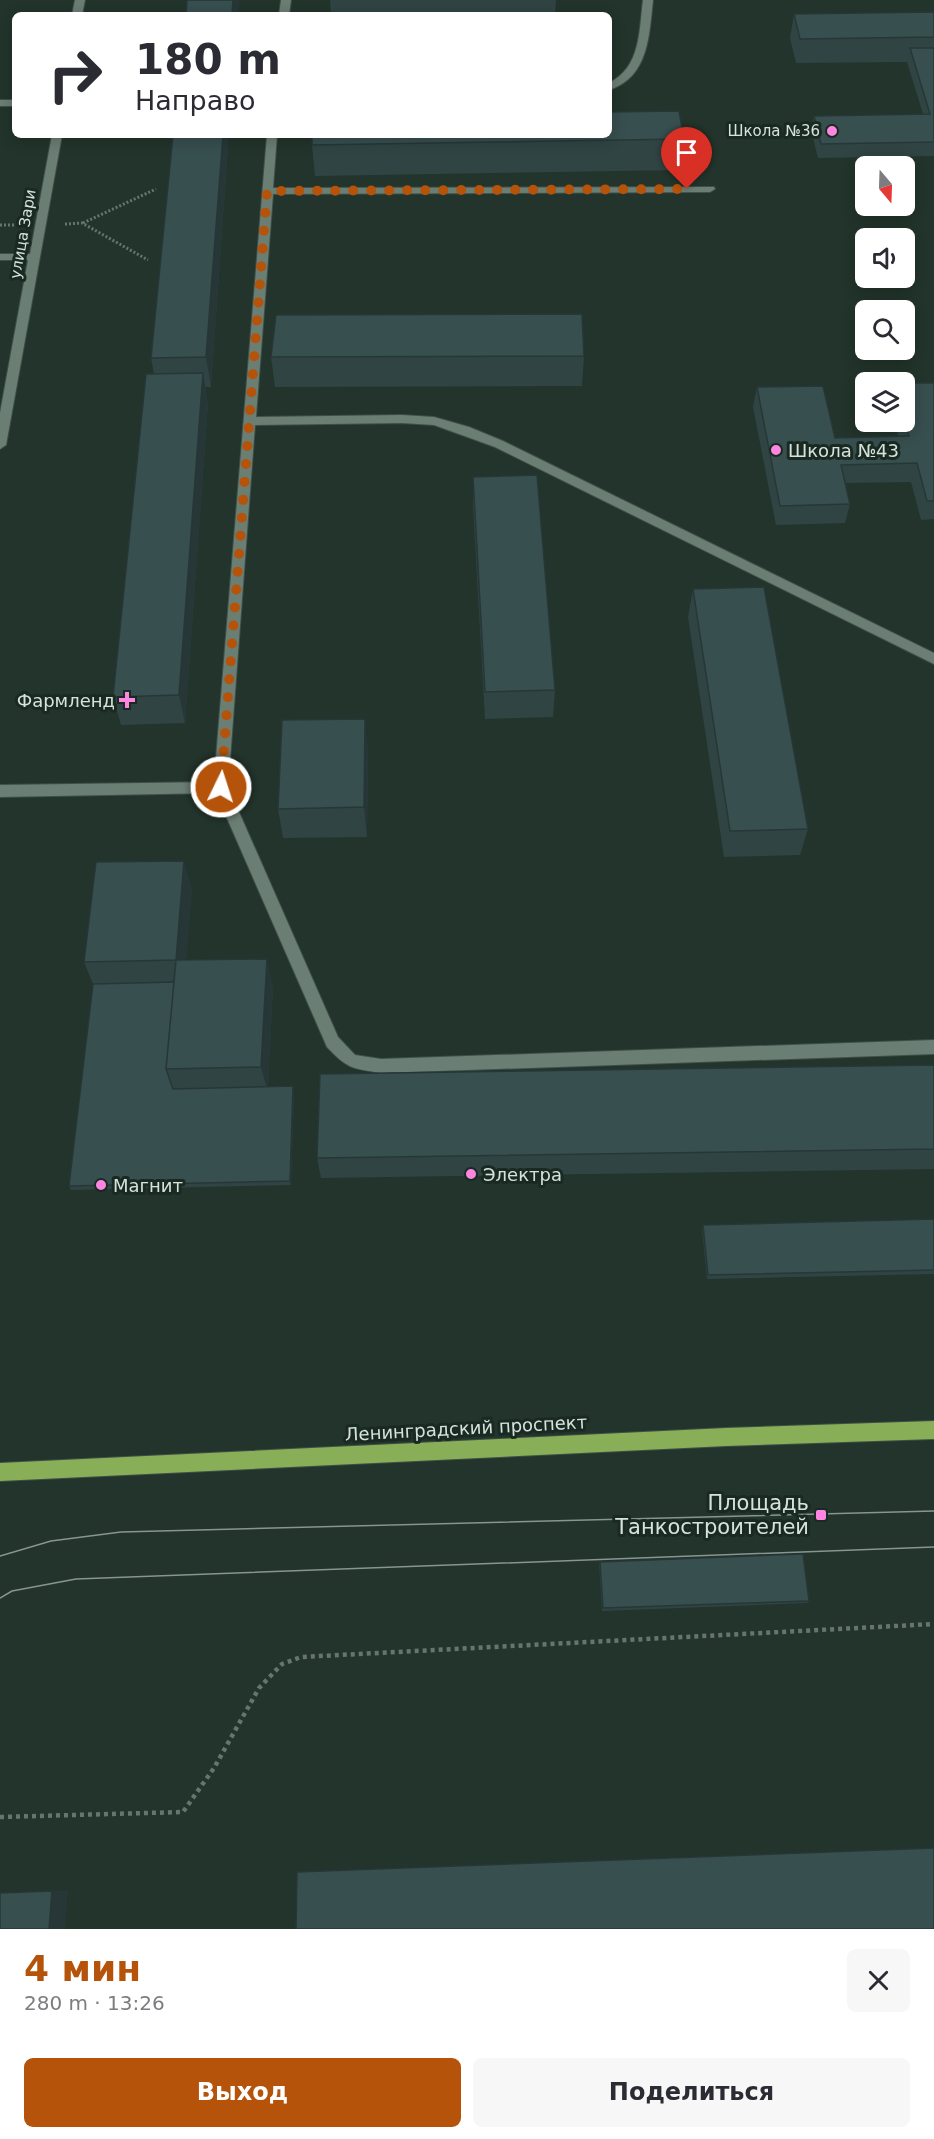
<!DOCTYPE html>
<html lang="ru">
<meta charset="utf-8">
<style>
body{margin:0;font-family:"DejaVu Sans",sans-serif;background:#f7f7f7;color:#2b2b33;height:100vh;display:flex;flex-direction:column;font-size:22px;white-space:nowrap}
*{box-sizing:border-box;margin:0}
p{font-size:20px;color:#7c7c81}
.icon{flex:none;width:33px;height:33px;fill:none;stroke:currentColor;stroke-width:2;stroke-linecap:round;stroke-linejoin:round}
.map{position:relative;height:1929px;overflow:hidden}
.sheet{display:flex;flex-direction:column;background:#fff;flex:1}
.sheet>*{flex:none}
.banner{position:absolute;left:12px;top:12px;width:600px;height:126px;border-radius:9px;box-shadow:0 3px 15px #0003;background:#fff;color:#2b2b33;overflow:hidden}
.needle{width:39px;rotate:161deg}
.buttons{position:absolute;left:855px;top:156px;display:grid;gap:12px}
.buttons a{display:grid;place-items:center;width:60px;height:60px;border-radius:9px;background:#fff;box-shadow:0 3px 15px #0003;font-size:30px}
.pin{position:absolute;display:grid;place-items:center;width:51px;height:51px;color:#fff;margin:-62px -26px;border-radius:50% 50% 50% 0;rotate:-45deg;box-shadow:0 0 6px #0007}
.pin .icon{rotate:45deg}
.me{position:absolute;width:66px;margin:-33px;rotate:4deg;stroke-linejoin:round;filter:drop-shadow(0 0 4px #0008)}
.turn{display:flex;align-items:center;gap:21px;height:126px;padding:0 24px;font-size:27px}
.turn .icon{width:78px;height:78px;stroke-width:2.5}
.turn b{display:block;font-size:42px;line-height:51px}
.round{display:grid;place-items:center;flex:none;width:63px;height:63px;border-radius:9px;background:#f7f7f7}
.summary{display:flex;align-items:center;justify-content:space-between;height:102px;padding:0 24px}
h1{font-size:36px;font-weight:600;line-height:45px;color:#b45309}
.cta{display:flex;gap:12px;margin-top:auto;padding:12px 24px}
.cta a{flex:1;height:69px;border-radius:9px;background:#b45309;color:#fff;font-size:24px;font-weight:600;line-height:69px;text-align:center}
.cta a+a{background:#f7f7f7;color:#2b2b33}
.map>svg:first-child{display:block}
</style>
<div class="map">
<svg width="934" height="1929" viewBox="0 0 934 1929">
<rect width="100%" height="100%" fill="#22342b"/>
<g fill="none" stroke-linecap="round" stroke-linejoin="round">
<g stroke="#3f4f47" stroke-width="2">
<path id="minor" d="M75,0h10l-3,15h-10z
M281,0h10l-2,15h-10z
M643,0h10c-4,35 -4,77 -44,90v-7c32,-16 30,-52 34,-83z
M0,100h15v6h-15z
M52,135h10l-56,310 -6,4v-36l28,-153h-28v-6h30z
M267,135h10l-4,53 441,-1 1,2 -5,3 -437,2 -17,223 146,-2 32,2 35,10 34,14 431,212v11l-439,-217 -61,-22 -32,-2 -147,2 -27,362 110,250 17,18 26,4 553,-19v14l-553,19c-30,-5 -33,-4 -54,-26l-111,-254 -216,4v-12l214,-3z"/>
</g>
<g stroke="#3f4f47" stroke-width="2">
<path id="major" d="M934,1421v18l-208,7 -726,35v-18l726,-35z"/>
</g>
<path stroke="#66766e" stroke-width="3" stroke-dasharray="2 2" stroke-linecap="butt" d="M83,223l73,-34
M65,224l17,-1 66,37
M0,225h16"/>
<path stroke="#66766e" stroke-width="4.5" stroke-dasharray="4 4" stroke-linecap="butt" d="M0,1817l183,-5 31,-44 45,-80 23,-24 19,-7 633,-33"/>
<use href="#minor" fill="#6a7e74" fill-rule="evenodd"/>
<use href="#major" fill="#88af57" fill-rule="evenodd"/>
<path stroke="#88968f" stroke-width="1.5" d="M0,1556l51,-15 70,-9 813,-21
M0,1598l12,-7 64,-12 858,-32"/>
</g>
<path fill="#304444" d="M330,0h226l-1,15h-224z
M934,12v144l-116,2 -7,-28 3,-14 109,-2 -16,-52 -111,1 -6,-25 4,-24z
M173,135h54l1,11 -17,241h-6l3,16 -23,320 -64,2 -8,-28 41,-323 -3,-16z
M684,139l-3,31 -366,6 -3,-31z
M584,356l-2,30 -307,1 -4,-30z
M904,383h30v136l-13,1 -10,-38 -65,1 4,21 -5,19 -69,2 -23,-118 4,-20 78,51 63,-2 -3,-14h9z
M473,477l82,213 -2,27 -68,2 -12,-213z
M693,589l115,240 -8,26 -76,2 -36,-240z
M368,749l-1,88 -84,1 -5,-29z
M192,889l-6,71 87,26 -5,101 25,-1 1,5 -3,94 -220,5 -2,-4 24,-202 -9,-22z
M934,1065v104l-613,9 -4,-20z
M934,1219v55l-227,5 -5,-50 1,-4z
M600,1562l209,39 -2,2 -205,8 -3,-47z"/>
<path fill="#273737" d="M233,0h7l-1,15h-7z
M223,135h4l1,11 -17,241 -5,-30z
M203,373l5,30 -23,320 -6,-28z
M365,719l3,30 -1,88 -3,-30z
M184,861l8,28 -15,180 -1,-109z
M267,959l6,27 -5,106 -7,-25z
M293,1086l1,5 -3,94 -1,-4z
M52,1891h16l-3,38h-16z"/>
<path fill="#384f4f" stroke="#273737" stroke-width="1.5" d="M187,0h46l-1,15h-46z
M934,12v25l-134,2 -6,-25z
M910,48h24v94l-113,2 -7,-28 116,-2z
M679,111l5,28 -372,6v-10h297v-23z
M173,135h50l-17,222 -55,1z
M582,314l2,42 -313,1 5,-42z
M203,373l-24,322 -66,2 33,-323z
M904,383h30v118h-7l-10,-38 -76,2 9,39 -70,2 -23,-119 66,-1 12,52 74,-2 -5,-17z
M537,475l18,215 -70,2 -12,-215z
M764,587l44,242 -78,2 -37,-242z
M365,719l-1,88 -86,2 4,-89z
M184,861l-8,99 -92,2 12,-100z
M267,959l-6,108 -95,2 10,-109z
M174,982l-8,87 7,20 120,-3 -3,95 -221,5 24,-202z
M934,1065v84l-617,9 3,-84z
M934,1219v51l-226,5 -5,-50z
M803,1554l6,47 -206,7 -3,-46z
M934,1848v81h-638l1,-57z
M52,1891l-3,38h-49v-36z"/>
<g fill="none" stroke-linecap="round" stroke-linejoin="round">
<path stroke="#b45309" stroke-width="10" stroke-dasharray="0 18" d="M221,787l46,-596 420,-2"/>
</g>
<g fill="#fe86e0" stroke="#182a21" stroke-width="2">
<circle cx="832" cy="131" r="6"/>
<circle cx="776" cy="450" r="6"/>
<path d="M124 691h6v6h6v6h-6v6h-6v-6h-6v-6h6z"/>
<circle cx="471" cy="1174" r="6"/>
<circle cx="101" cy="1185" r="6"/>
<rect x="815" y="1509" width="12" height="12" rx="3"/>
</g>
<g text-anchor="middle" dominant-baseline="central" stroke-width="6" stroke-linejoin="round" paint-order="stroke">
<g font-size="15" fill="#d7e2dc" stroke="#182a21" text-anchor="end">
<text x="820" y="131">Школа №36</text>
</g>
<g font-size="15" fill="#d7e2dc" stroke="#182a21">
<text transform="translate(23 234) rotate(-80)">улица Зари</text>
</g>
<g font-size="18" fill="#d7e2dc" stroke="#182a21" text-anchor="start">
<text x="788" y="450">Школа №43</text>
<text x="115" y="700" text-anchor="end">Фармленд</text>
<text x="483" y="1174">Электра</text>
<text x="113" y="1185">Магнит</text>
</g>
<g font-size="18" fill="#d7e2dc" stroke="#182a21">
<text transform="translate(466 1428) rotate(-3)">Ленинградский проспект</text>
</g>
<g font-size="21" fill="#d7e2dc" stroke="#182a21" text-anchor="end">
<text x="809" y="1503">Площадь<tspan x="809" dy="24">Танкостроителей</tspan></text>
</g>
</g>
</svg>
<div class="buttons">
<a><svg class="needle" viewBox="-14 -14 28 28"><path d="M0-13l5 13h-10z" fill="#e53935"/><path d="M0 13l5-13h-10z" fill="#7c7c81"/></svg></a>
<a><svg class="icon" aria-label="sound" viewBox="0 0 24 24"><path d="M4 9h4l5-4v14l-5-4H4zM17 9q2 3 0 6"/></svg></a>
<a><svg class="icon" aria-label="search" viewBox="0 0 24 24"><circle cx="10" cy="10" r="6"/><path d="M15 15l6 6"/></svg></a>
<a><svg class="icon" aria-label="layers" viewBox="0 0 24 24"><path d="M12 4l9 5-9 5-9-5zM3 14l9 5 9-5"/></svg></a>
</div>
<div class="pin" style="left:687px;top:189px;background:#d93025"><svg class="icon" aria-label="arrive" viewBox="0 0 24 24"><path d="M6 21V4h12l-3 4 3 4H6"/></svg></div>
<svg class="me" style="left:221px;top:787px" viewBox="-20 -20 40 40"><circle r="17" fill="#b45309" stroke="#fff" stroke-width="3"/><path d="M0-11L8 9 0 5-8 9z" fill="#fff"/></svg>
<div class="banner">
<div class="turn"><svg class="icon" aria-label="right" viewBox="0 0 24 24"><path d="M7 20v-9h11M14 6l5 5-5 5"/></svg><div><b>180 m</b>Направо</div></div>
</div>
</div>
<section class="sheet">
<div class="summary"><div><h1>4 мин</h1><p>280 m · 13:26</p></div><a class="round"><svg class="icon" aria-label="close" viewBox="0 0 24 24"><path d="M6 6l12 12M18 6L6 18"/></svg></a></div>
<div class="cta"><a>Выход</a><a>Поделиться</a></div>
</section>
